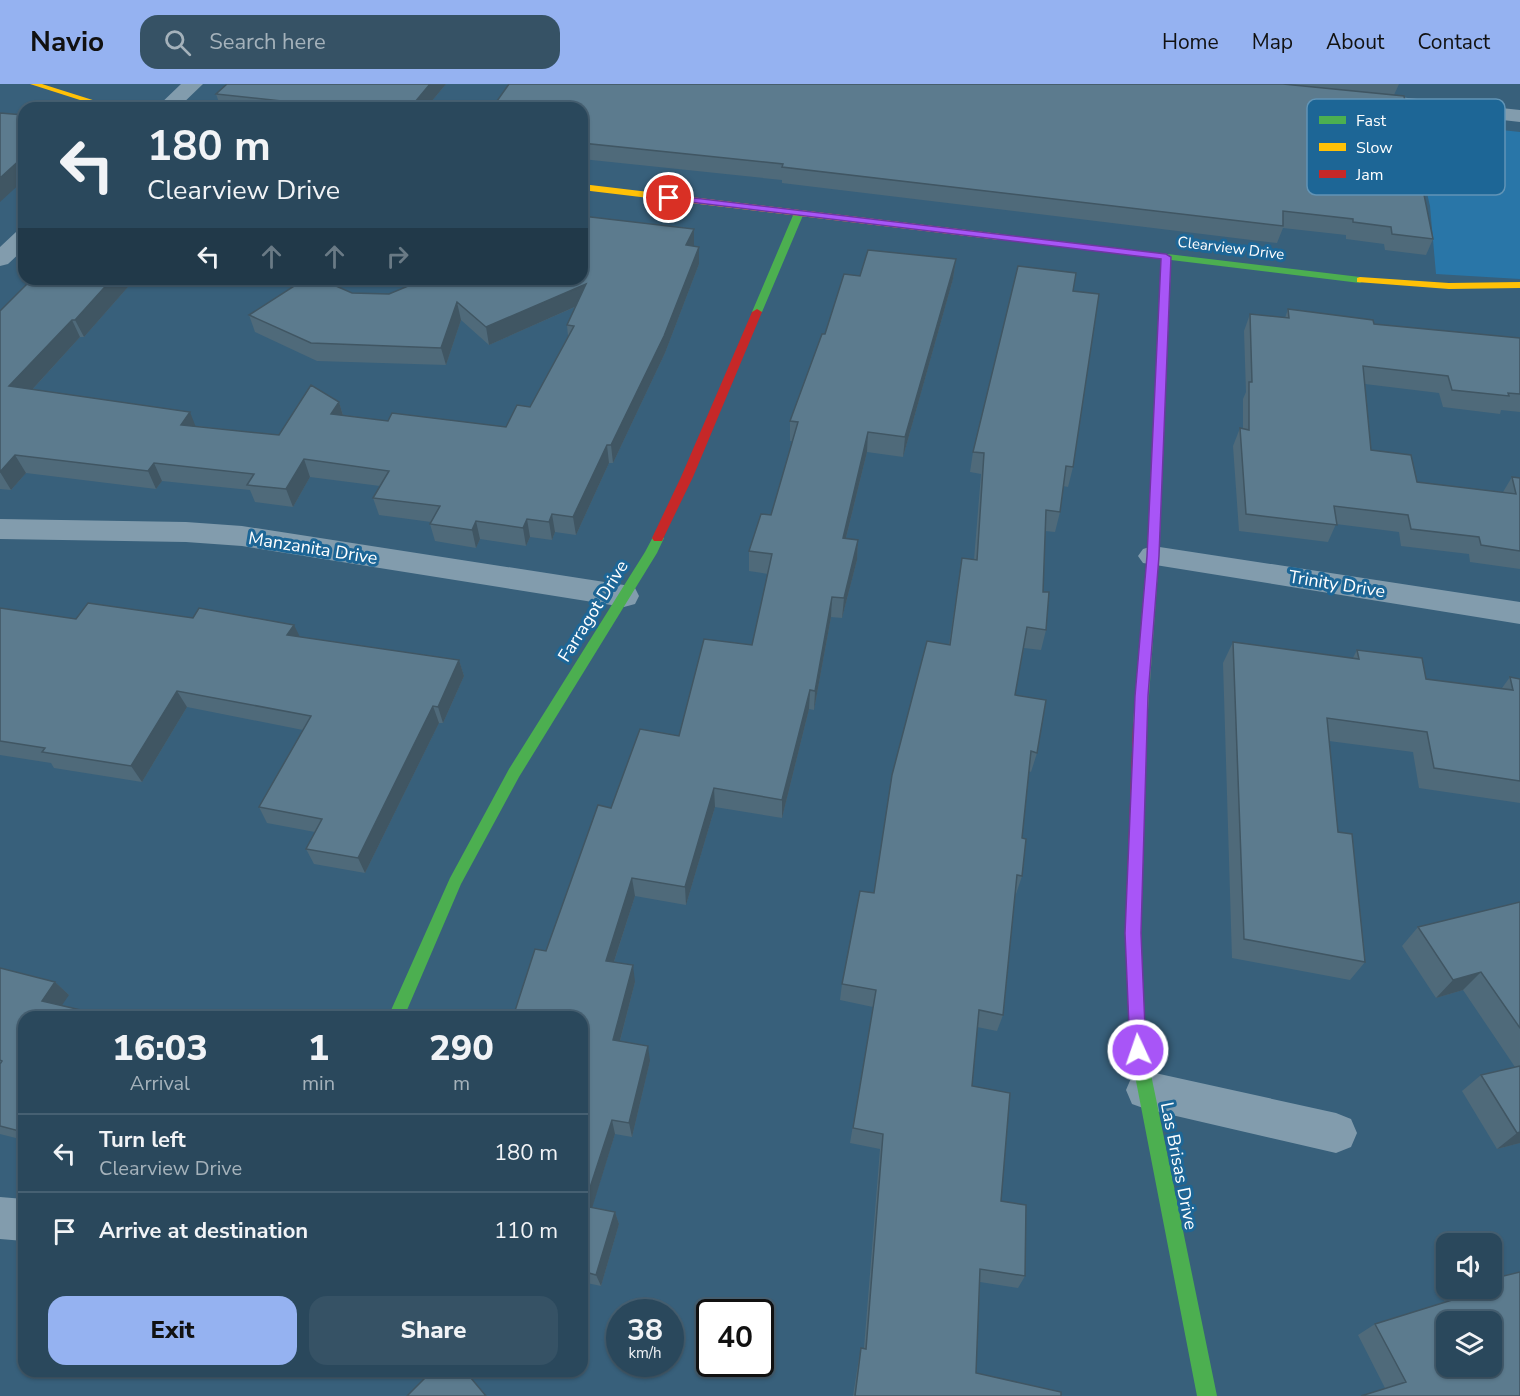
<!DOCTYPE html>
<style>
body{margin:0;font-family:"Nunito Sans",sans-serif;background:#365265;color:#f1f3f6;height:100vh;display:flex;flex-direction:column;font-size:22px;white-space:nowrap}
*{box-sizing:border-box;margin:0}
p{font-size:20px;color:#a5b2bb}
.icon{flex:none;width:33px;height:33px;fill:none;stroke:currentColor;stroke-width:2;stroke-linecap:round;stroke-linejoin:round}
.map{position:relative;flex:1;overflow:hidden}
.sheet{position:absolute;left:18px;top:927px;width:570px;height:366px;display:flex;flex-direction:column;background:#2a485c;border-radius:18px;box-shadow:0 2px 4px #0004,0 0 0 2px #466072}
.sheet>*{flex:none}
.guide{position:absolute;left:18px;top:18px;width:570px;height:183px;border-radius:18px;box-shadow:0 2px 4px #0004,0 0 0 2px #466072;background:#2a485c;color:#f1f3f6;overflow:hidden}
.buttons{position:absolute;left:1436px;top:1149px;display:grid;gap:12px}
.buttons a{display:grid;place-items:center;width:66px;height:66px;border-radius:12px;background:#2a485c;box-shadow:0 2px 4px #0004,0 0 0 2px #466072;font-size:30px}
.speed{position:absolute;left:606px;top:1215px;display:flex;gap:12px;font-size:30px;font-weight:700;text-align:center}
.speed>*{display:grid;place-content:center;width:78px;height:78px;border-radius:50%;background:#2a485c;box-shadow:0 2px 4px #0004,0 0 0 2px #466072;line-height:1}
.speed small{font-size:15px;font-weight:400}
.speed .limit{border:3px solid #111;border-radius:9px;background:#fff;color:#111}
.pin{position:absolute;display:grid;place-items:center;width:51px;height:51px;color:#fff;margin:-26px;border:3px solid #fff;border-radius:50%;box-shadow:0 2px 6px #0007}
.me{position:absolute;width:66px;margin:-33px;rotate:357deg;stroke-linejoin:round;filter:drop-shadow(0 0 4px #0008)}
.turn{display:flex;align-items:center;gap:21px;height:126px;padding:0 30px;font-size:27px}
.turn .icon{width:78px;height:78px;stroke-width:2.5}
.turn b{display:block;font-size:42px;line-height:51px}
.lanes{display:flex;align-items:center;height:57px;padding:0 30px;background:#0003;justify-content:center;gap:30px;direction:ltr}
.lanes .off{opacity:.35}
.eta{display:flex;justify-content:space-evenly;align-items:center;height:102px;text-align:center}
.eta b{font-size:36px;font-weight:800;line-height:42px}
.cta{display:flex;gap:12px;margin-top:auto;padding:12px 30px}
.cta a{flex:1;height:69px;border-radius:18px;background:#95b2f1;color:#111;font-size:24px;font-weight:800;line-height:69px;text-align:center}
.cta a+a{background:#365265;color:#f1f3f6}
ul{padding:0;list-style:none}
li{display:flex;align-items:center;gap:18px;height:78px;padding:0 30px;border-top:2px solid #466072}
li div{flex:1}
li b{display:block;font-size:22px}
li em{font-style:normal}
header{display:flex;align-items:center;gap:36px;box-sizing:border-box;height:84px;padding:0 30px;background:#95b2f1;color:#111}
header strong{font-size:28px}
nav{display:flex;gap:33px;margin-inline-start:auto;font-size:21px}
.search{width:420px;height:54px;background:#365265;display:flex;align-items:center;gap:15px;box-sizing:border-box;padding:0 21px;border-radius:18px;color:#a5b2bb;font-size:22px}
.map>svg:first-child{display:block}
</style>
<header>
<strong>Navio</strong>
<div class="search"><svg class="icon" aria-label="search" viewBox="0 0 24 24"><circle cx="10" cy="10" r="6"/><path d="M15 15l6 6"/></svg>Search here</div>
<nav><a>Home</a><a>Map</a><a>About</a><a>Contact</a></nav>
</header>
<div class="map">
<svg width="1520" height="1312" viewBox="0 0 1520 1312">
<rect width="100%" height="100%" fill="#38607b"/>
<path fill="#2976a8" d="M1410,36l110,12v147l-84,-5 -6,-68z"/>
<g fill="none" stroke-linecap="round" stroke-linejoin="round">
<path fill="#829cad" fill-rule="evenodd" d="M181,0h22l-25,24h-22z
M1361,9l159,17v12l-166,-19 -3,-4 3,-4z
M24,146v19l-16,15 -8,2v-19l16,-15z
M0,435l186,3 56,4 382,59 11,3 4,8 -4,8 -11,3 -382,-61 -56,-4 -186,-3z
M1153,462l367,56v22l-377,-61 -5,-7 5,-7z
M1146,987l190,42 15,6 6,14 -6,14 -15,6 -190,-44 -14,-5 -6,-14 6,-14z
M0,1113l24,2v42l-24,-2z"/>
<path fill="#4caf50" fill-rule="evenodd" d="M799,126l5,3 -42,99 -8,2 -2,-2 42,-99z
M1000,150l360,43 5,3 -5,3 -189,-23 -12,296 -12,168 -2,4h-10l-2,-4 14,-168 14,-297 -164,-20 -2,-2z
M658,450l6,4 -7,15 -138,224 -58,107 -57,133h-16l62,-139 59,-109 136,-217 9,-17z
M1137,941l6,2 3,23 71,346h-20l-67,-346 -1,-18 2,-5z"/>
<path fill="#ffc107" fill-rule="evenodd" d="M30,0h12l76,24h-13z
M582,100l418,50 5,3 -5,3 -418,-50z
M1360,193l89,6 71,-1v6l-71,1 -92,-7v-4z"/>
<path fill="#c62828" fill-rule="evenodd" d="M757,225l5,3 -69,165 -31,64h-8l-2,-3 29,-61 71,-165z
M1140,635l5,1 2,4 -6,209 4,99 -2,5 -6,2 -6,-2 -2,-5 -4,-99 8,-209 2,-4z"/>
</g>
<path fill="#4f6a7a" d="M227,0h219l-20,24h-205l-5,-14z
M509,0h890l-5,11 39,144 -7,16 -41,-5 -1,-6 -38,-5v-4l-63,-7 -6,15 -495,-60v-3l-200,-21v-51z
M694,162l5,18 -34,89 -52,110h-4l-33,72 -21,-3 -3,8 -22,-3 -4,9 -46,-7 -4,9 -41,-7 -5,-17 1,-2 -52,-7 -6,-17 7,-12 -70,-9 -17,30 -38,-5 -5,-12 -88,-9 -6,8 -130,-16 -15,17 -11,-1v-178l135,-32 -51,58h-4l-48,53 164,36 83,9 60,-33 4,13 45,6 118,6 24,-20 38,-71 -1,-11 8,-18 -86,38 -28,-25 -15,45 -129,-4 -62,-29 -6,-17 103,-22 37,1z
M956,175l-3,20 -50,178 -36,-5 -21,86 12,2 -1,20 -15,58 -11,-1 -17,93 -5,-1 -27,109 -67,-11 -29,98 -51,-9 -21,66 21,20 -15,59 30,20 -18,76 -17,-3 -23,73 23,5 4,12 -18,62 -19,-4v-265l-36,-66 65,-143 68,-72 73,-91 16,-71 -19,-3v-20l22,-36 21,-74h-2v-20l35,-87 35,-58z
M224,195h23l-22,2z
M1073,207v176l-5,20 -5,-1 -3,26 -5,20 -10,-1 -2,61 3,38 -5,20 -17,-2 -9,47 22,58 -6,19 -2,-1 -7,67v38l-6,18 -1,-1 -12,122 -6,16 -20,-4 -5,59 29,115 24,75 -7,12 -38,-6 -4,91 85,23h-208l6,-38 2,-10h3l16,-199 -30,-6 23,-136 -33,-7 2,-16 32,-91 75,-248 13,-87 12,2 7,-86 -11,-2 3,-20z
M1288,225l86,15 146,14v74l-19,-2 -1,4 -57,-7 -4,-14 -74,-9 6,66 46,32 86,10 9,-15 8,1v91l-50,-7 -1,-8 -68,-8 -2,-14 -63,-8 -8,18 -89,-11 -6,-85 7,-18 3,1v-30l3,-7 -2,-61 6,-17 35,4z
M0,524l76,11 224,18 159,23 5,16 -21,47h-4l-74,150 -51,-9 -8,-15 9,-17 -48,-9 -8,-16 44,-77 -116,-23 -45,75 -88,-14 -3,-5 -51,-8z
M1233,558l120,16 4,-8 69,29 76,9 8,-11 10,2v124l-101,-15 -6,-36 -84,-11 9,91 27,130 -15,18 -118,-22 -9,-295z
M1520,818v241l-23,6 -35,-58 19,-16 34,-8 -52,-77 -27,8 -34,-52 16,-19z
M0,884l55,14 14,13 -45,22v123l-24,-6z
M1458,1204h33l29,108 -135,-8 -27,-53 17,-11 70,-22 -2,-4z"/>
<path fill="#405663" d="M430,0h16l-20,24h-16z
M24,72v24l-24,22v-24z
M694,145v18l-8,-2z
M699,163v17l-34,89 -52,110 -2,-18z
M956,175l-3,20 -50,178 2,-20z
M112,195h23l-51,58 -9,-17z
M586,200l2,17 -99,44 -3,-18z
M457,218l4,18 -15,45 -5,-17z
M72,236l8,17 -61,67 -10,-18z
M339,318l5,17 -13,-5z
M190,328l7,18 -16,-5z
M868,348l-1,20 -26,106 2,-20z
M607,361l2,18 -33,72 -3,-18z
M15,371l11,18 -15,17 -11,-18z
M304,375l6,18 -17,30 -7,-18z
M154,379l8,18 -6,8 -8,-18z
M552,430l3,18 -3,8 -3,-18z
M527,435l3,18 -4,9 -3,-18z
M476,437l4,18 -4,9 -4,-18z
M858,456l-1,20 -15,58 2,-20z
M832,513l-1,20 -17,93 1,-19z
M294,541l8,16 -15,-6z
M459,576l5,16 -21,47 -5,-16z
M810,606l-1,19 -27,109v-18z
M177,607l10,16 -45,75 -11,-16z
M433,622l6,17 -74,150 -7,-15z
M714,704l1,19 -29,98 -1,-18z
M632,794l3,18 -26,81 -3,-16z
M633,881l2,17 -19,74 -3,-16z
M1481,888l-18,18 -27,8 17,-18z
M55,898l14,13 -13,19 -14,-13z
M648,962l2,15 -18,76 -3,-14z
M612,1036l3,14 -26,84 -5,-12z
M24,1038v13l-5,-4z
M1520,1048v11l-23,6 20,-16z
M615,1128l4,12 -18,62 -5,-11z"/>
<path fill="#5c7b8e" stroke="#405663" stroke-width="1.5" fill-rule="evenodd" d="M227,0h203l-20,24h-123l5,-6 -76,-8z
M509,0h774l121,12 29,143 -41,-5 -1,-7 -38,-5v-3l-70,-8v15l-501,-59 1,-3 -201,-21v-35h-90z
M0,29l24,2v41l-24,22z
M582,132l112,13 -8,16 13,2 -35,89 -53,109h-4l-34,72 -21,-3 -3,8 -22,-3 -4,9 -47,-7 -4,9 -42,-6 10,-18 -67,-8 16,-27 -85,-12 -18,30 -39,-4 7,-11 -100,-11 -6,8 -133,-16 -15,17v-161l32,-32h80l-37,41h-3l-63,66 181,26 -9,13 98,10 32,-50 28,17 -8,12 57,7 4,-8 114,14 11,-22 13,2 44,-81 -7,-1 19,-41 -100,43 -29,-25 -16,46 -130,-5 -62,-28 56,-36h15l32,14 37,1 36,-15h157z
M868,166l88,9 -51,178 -37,-5 -25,106 15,2 -14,58 -12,-1 -17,94 -5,-1 -28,110 -68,-12 -29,99 -53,-9 -26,83 27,4 -20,75 35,6 -19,77 -17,-3 -28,86 31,6 -19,63 -14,-4v-254h-69l22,-68 11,2 52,-146 13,3 29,-79 39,7 25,-97 48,6 20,-91 -23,-3 12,-37 10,1 27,-93 -8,-1 32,-87h3l19,-60 16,2z
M1018,182l58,7 -3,18 26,3 -26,173 -7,-1 -6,46 -14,-2 -3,82h6l-3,38 -19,-3 -12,68 31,5 -9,53 -6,-2 -9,87 4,1 -4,37 -5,-1 -14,140 -24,-5 -7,76 38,7 -9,108 25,4 -1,71 -45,-7 -4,104 85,19v4h-206l6,-48 5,1 17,-215 -30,-6 23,-138 -34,-6 18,-93 14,2 18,-118 35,-134 23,4 12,-87 15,2 7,-107 -11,-1z
M1288,225l85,11 1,4 146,14v56l-12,-1 1,3 -57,-6 -4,-14 -85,-10 8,84 40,5 6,27 99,12 -4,-17 8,1v73l-39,-6 -2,-8 -68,-8 -3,-14 -74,-9 3,19 -91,-11 -6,-86 9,2v-48h3l-2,-68 39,4z
M88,519l105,15 6,-10 95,17 -7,10 172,25 -21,47 -5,-1 -75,152 -52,-9 16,-30 -63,-12 52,-91 -134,-25 -46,75 -89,-14 3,-4 -45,-7v-133l76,11z
M1233,558l126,17 -2,-9 65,8 4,21 87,11 -3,-13 10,2v102l-86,-13 -7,-36 -100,-14 11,114 14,2 13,128 -121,-23z
M1520,818v126l-39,-56 -28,8 -35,-53z
M0,884l55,14 -13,19 69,16h-87v105l-5,9 -19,-5v-62l2,-3 -2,-1z
M1520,982v66l-3,1 -36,-58z
M1520,1188v124h-159l45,-14 -31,-58 93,-29 -4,-7h27v-9zM1446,1238h45v44h-45z
M432,1287h33l21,25h-79z"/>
<path fill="#a855f7" stroke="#6d37a1" stroke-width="1.5" d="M669,111l497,59 5,3 -12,299 -11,140 -7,237 5,117 -2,6 -6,2 -6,-2 -2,-6 -5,-117 10,-237 12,-140 14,-297 -496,-60v-3z"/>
<g text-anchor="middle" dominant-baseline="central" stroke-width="6" stroke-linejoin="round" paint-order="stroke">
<g font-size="15" fill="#fff" stroke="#1d6696">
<text transform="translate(1231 164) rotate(7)">Clearview Drive</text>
</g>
<g font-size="18" fill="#fff" stroke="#1d6696">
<text transform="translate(313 464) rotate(9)">Manzanita Drive</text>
<text transform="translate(1337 500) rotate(9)">Trinity Drive</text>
<text transform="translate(593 527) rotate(-58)">Farragot Drive</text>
<text transform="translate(1179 1082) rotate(79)">Las Brisas Drive</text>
</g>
</g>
<rect x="1307" y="15" width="198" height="96" rx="9" fill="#1d6696" stroke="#6194b6" stroke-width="1.5"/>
<rect x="1319" y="32" width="27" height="8" fill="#4caf50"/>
<rect x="1319" y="59" width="27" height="8" fill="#ffc107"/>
<rect x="1319" y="86" width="27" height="8" fill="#c62828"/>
<g font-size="16" fill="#fff">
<text x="1356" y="42">Fast</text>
<text x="1356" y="69">Slow</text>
<text x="1356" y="96">Jam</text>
</g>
</svg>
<div class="buttons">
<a><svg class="icon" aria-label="sound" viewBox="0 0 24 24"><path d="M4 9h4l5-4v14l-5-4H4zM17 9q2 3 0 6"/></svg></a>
<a><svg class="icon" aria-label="layers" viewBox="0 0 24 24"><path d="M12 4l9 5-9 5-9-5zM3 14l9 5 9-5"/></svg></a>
</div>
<div class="speed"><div>38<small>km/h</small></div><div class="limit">40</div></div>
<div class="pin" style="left:669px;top:114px;background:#d93025"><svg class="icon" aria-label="arrive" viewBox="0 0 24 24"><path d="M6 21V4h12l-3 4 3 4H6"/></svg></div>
<svg class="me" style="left:1138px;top:966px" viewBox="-20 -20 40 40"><circle r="17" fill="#a855f7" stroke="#fff" stroke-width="3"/><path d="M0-11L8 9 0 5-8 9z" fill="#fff"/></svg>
<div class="guide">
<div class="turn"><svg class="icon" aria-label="left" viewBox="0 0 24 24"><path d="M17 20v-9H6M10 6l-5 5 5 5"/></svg><div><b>180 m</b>Clearview Drive</div></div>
<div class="lanes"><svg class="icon" aria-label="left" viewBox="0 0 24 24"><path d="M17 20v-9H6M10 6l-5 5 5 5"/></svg><svg class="icon off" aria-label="ahead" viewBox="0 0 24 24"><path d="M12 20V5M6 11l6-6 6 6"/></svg><svg class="icon off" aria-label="ahead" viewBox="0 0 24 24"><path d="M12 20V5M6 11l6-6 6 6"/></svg><svg class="icon off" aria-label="right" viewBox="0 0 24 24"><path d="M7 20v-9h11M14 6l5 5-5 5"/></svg></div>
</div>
<section class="sheet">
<div class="eta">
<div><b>16:03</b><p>Arrival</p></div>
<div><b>1</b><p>min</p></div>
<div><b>290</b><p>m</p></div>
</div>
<ul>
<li><svg class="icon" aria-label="left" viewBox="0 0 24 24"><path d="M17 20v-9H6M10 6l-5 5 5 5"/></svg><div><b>Turn left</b><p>Clearview Drive</p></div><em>180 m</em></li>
<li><svg class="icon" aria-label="arrive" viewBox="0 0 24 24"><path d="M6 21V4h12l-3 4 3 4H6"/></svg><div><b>Arrive at destination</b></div><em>110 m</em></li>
</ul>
<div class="cta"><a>Exit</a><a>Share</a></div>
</section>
</div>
